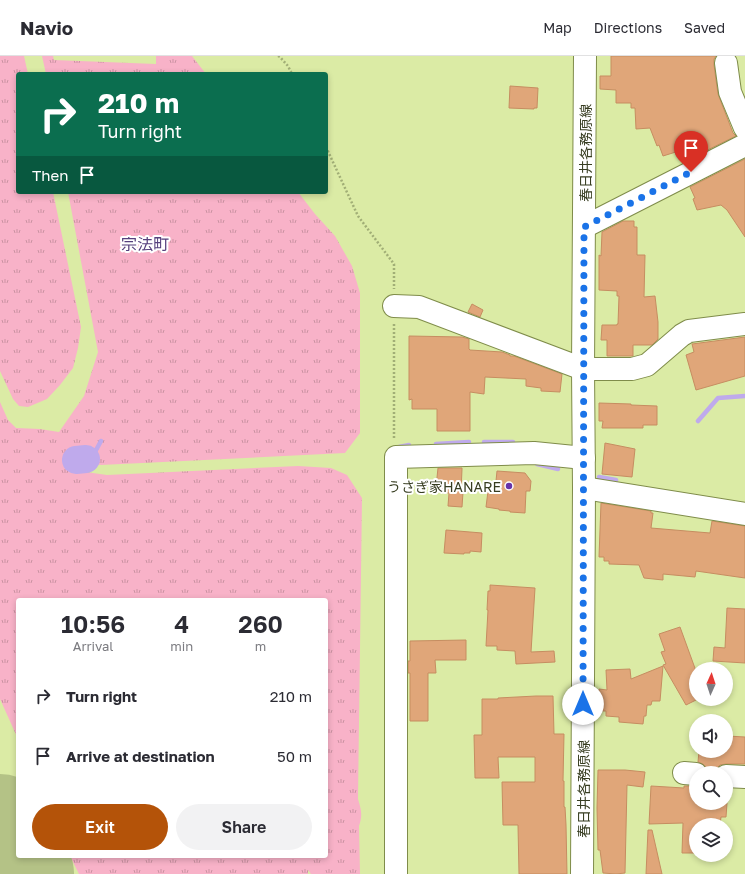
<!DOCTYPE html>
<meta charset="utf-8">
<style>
body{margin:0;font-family:"Golos Text","Noto Sans JP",sans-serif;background:#f2f2f3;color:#2b2b33;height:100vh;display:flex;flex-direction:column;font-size:15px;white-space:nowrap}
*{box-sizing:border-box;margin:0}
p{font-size:13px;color:#7c7c81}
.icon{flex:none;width:22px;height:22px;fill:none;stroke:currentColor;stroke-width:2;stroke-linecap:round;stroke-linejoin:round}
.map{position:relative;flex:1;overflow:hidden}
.drawer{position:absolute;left:16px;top:542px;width:312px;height:260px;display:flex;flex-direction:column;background:#fff;border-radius:4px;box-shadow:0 2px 6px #0003}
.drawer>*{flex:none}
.top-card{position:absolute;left:16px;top:16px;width:312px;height:122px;border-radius:4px;box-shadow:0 2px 6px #0003;background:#0b6e4f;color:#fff;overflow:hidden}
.needle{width:26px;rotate:3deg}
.controls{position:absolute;left:689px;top:606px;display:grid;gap:8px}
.controls a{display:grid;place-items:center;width:44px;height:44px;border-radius:50%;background:#fff;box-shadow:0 2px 6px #0003;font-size:20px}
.pin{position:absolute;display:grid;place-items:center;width:34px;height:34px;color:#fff;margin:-41px -17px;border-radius:50% 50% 50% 0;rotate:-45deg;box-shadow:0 0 4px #0007}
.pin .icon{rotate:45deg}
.me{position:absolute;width:44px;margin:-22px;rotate:0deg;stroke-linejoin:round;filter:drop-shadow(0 0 3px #0008)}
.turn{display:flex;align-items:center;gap:14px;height:84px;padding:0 16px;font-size:18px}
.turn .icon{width:52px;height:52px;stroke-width:2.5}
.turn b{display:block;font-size:28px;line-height:34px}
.then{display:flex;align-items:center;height:38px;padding:0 16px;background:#0003;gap:8px;font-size:15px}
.eta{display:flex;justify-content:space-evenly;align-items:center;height:68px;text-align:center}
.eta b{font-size:24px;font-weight:600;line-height:28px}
.button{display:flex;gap:8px;margin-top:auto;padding:8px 16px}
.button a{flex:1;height:46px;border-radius:24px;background:#b45309;color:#fff;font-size:16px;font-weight:600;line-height:46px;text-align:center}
.button a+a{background:#f2f2f3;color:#2b2b33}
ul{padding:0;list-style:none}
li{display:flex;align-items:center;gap:12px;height:60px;padding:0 16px}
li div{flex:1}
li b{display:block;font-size:15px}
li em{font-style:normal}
header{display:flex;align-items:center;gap:24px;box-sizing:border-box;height:56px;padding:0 20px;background:#fff;border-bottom:1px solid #e1e1e2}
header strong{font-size:19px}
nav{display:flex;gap:22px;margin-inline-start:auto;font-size:14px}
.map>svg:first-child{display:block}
</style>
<header>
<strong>Navio</strong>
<nav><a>Map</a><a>Directions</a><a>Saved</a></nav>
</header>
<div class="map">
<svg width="745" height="818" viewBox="0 0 745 818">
<defs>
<pattern id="grass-tufts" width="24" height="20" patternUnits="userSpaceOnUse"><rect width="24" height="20" fill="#f8b2c8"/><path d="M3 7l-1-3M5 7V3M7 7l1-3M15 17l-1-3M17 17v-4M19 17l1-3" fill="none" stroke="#ca92a2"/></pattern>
</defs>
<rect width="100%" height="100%" fill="#dbeba5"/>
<path fill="url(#grass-tufts)" d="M0,0h24l4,18h-10v118h35l28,135 -3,21 -5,20 -13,17 -13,14 -19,8 -9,-1 -6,-7 -13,-28z
M42,0h11l1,4 102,4v-8h36l14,18h-160z
M68,136h230l17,22 20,22 17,30 8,27v140l-15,20 -244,12 -13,-2 -2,9 21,3 191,-9 33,2 16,7 15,23 -4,301c3,10 5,16 1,27l1,48h-49l-3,-4v4h-229l-9,-18h256v-256h-308v139l-18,-40v-297l8,18 8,8 24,1 19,3 25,-36 14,-44z"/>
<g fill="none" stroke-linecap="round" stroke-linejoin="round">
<path stroke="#bfaaec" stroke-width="4.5" d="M698,365l20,-23 27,-2
M484,386h29
M436,388l33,-2
M399,391l10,-2
M86,403l9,-7 6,-11
M86,403l11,3
M537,408l21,5
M599,421l17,3"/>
<path stroke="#bfaaec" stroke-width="28" d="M76,404l10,-1"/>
<path stroke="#b4c286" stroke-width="104" d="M0,770l22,48"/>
</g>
<path fill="#e0a679" stroke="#c68d61" d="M611,0h105l-2,3v6l4,29 15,39 3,3 -53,26 -4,-11 -16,5 -4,-11 -2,1 -7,-18 -14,1 -1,-21h-4v-5h-15v-13l-16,-1v-13h11z
M510,30l28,2 -1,20h-3v1l-25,-1z
M745,103v78l-18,-27 -6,-5 -24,5 -4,-11 2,-1 -5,-11z
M623,165h11v6h3v28h8l-1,42 11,-1 3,26v17l-6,6h-19v11h-26v-16h-6l1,-15h15v-1h1l1,-28h-2v-5l-18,-1v-35l2,1 1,-24z
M472,248l11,6 -3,7 -12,-5z
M409,280l53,1 7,2v10l1,1 32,2 8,3v1h4l48,18 -2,18 -19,-1v-3l-15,-2v-7l-41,-2 -1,17 -14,-2v39h-33v-22h-25v-10l-3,1z
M745,281v39l-49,14 -10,-35 8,-3 -2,-8z
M599,347l32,1v1l26,1v19h-14v3h-41l1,-7h-4z
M605,387l30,6 -3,28 -30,-3z
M438,412h24v1l-1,23h2l-1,15 -14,-1 1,-13 -10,-1v-5h-3z
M497,415l28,2 6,8 -1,10h-4l-1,22 -15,-1v-1l-11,-1v-1l-13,-2 2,-16h7z
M601,447l50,8v2h2l-2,15 59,5 2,-12 33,5v52l-49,-7 -1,6 -32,-3v6l-19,-2 -5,-13 -30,-1v-3h-5v-4h-5z
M446,474l36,3 -1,19 -11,-1v2h-6v1l-20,-1z
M490,529l45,3 -4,64 23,-1 1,11 -39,2 -1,-13 -18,-1v-4h-11l2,-36h-1l1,-19h2z
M727,552l18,1v54l-32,-2 1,-14 11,1z
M680,571l16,44v29l-10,5 -23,-40 3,-1 -5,-12 4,-1 -6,-17z
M466,584v20h-31l1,13h-8v48h-18v-48h-2v-12h2v-20z
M663,610l-3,35h-8l-1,4h-4l-1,11h-2l-1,8 -24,-2v-5l-13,-1v-5h-9l2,-22 8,1 -1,-20 24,-1 1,10z
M536,640h17l1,38h10l-1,47h1v26h1l1,18 1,49h-48l-1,-49h-15l-1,-43h33v-25h-37l1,21h-24l-1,-43h8v-36h16v-1z
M727,680l18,1v27h-19l-6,1 -5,5 -8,-1 -4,-5 -5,-2 1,-11h27z
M598,714h27l20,2 -2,15 -16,-2 -2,88 -9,1 -13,-1 -3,-23h-2l-1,-42z
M651,730l33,2v-2h12v17h31l-1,14h-5l-1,8h-24v28h-14l1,-30 -34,1z
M648,774h4l10,44h-16z"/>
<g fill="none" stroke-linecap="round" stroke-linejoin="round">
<g stroke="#7f8c4a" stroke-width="24">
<path id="minor" d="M726,7l4,29 15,36
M584,171l161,-82
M394,250l25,1 164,62h49l15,-4 35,-30 7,-4 56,-7
M584,432l161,26
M684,717l12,1
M726,720l19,1
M396,818v-417l138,-4 50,5"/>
</g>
<g stroke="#7f8c4a" stroke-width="24">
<path id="major" d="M582,818l2,-386 -1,-119 2,-313"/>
</g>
<path stroke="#a1ae76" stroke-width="2.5" stroke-dasharray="2 2" stroke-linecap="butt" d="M278,0l2,1 8,9 4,8
M326,91l32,69 36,48v25
M394,268v115"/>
<use href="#minor" stroke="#fff" stroke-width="22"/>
<use href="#major" stroke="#fff" stroke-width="22"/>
</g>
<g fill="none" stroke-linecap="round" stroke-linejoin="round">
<path stroke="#1a73e8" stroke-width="7" stroke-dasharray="0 12.6" d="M583,648l1,-477 107,-55"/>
</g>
<circle fill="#63a" stroke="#fff" stroke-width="1.5" cx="509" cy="430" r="4"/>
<g text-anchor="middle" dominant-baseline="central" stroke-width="4" stroke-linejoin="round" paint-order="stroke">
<g font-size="14" fill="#373d21" stroke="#fff">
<text transform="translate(585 97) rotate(-90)">春日井各務原線</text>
<text transform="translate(583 733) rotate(-90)">春日井各務原線</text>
</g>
<g font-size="14" fill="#373d21" stroke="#fff" text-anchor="end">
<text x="501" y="430">うさぎ家HANARE</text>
</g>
<g font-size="16" fill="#56407d" stroke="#fff">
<text x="145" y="188">宗法町</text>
</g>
</g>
</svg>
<div class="controls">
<a><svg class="needle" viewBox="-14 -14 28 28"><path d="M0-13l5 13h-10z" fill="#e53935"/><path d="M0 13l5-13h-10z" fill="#7c7c81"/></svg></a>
<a><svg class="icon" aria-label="sound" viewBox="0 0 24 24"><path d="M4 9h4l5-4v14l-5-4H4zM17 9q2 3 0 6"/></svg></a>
<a><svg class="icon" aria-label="search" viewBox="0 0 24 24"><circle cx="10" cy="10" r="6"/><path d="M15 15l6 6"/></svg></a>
<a><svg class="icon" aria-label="layers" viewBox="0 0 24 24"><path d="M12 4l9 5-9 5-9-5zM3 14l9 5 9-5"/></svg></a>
</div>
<div class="pin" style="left:691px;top:116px;background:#d93025"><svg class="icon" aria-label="arrive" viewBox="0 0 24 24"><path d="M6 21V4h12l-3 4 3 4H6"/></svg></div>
<svg class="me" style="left:583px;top:648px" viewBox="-20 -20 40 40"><circle r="19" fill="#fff"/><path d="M0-13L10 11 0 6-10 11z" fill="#1a73e8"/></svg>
<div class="top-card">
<div class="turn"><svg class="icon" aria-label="right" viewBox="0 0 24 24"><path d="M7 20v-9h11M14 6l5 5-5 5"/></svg><div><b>210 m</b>Turn right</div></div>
<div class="then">Then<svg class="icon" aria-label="arrive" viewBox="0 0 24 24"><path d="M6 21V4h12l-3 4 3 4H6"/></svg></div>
</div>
<section class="drawer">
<div class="eta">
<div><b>10:56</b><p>Arrival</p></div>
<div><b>4</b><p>min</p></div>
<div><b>260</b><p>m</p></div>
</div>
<ul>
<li><svg class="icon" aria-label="right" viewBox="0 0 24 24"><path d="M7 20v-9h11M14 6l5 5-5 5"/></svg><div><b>Turn right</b></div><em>210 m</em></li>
<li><svg class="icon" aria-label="arrive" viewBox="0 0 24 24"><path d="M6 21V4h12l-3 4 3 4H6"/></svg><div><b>Arrive at destination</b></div><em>50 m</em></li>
</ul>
<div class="button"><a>Exit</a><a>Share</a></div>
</section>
</div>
